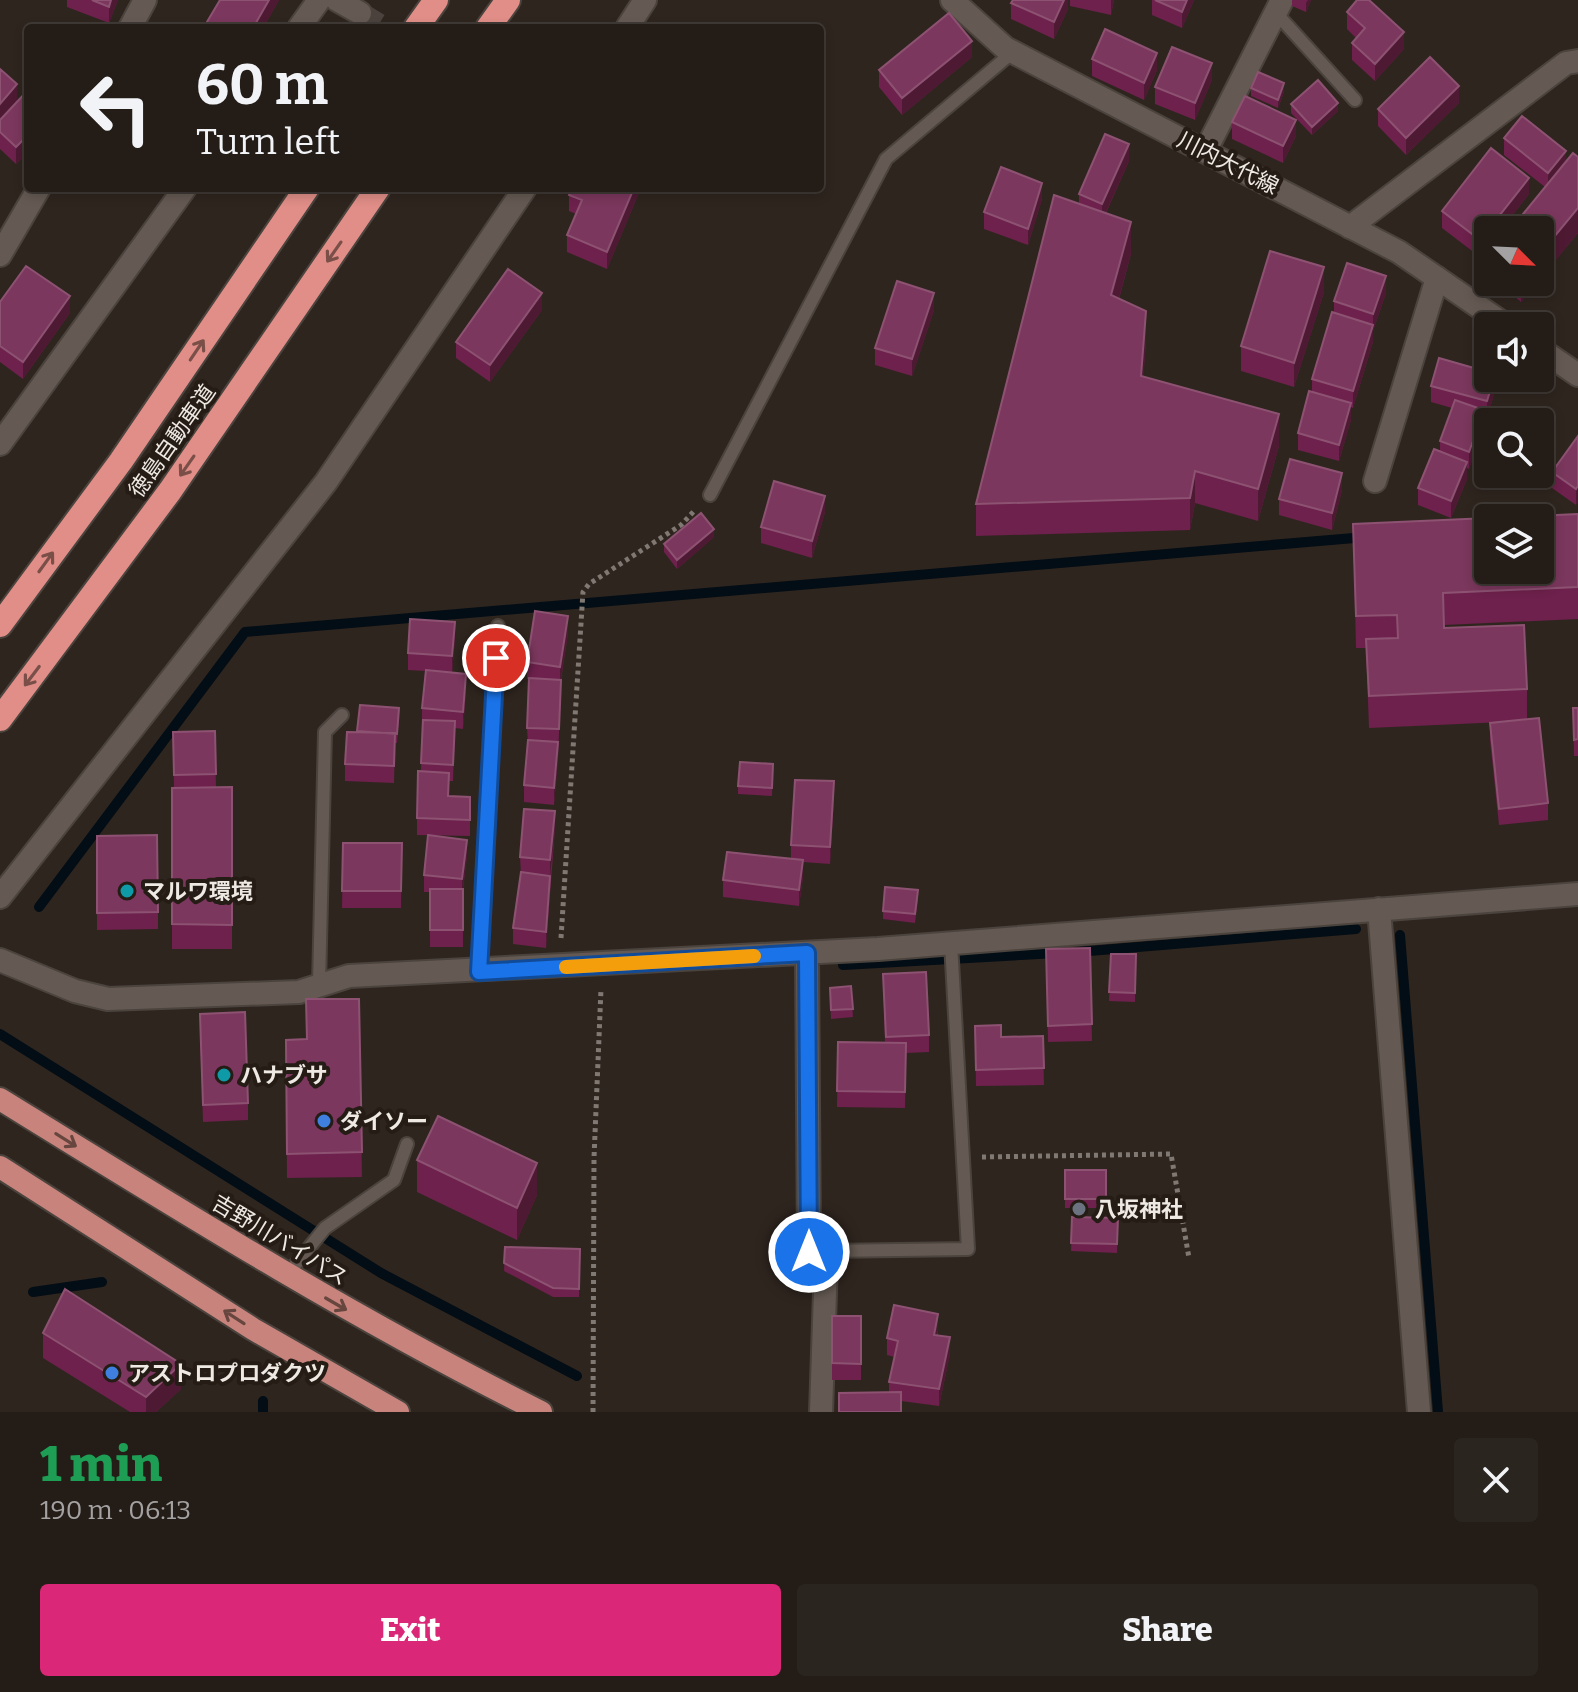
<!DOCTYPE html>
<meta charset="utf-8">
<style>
body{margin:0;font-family:Bitter,"Noto Sans JP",serif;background:#2b2520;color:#f1f3f6;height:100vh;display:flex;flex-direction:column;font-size:30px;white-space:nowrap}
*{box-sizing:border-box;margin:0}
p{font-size:26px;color:#a3a1a1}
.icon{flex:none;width:44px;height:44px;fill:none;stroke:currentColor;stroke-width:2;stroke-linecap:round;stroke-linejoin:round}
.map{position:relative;height:1412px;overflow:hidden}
.panel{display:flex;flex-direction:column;background:#231c17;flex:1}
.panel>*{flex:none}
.guide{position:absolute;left:24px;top:24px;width:800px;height:168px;border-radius:8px;box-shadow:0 4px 12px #0003,0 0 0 2px #403a36;background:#231c17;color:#f1f3f6;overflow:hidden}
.needle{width:52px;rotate:114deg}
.tools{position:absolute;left:1474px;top:216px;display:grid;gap:16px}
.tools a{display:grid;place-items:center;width:80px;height:80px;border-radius:8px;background:#231c17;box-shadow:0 4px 12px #0003,0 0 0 2px #403a36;font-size:40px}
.pin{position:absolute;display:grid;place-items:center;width:68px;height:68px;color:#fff;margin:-34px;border:4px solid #fff;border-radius:50%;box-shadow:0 2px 8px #0007}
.me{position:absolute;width:88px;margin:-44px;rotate:0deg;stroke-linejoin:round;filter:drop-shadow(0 0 6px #0008)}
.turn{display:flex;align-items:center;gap:28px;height:168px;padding:0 40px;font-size:36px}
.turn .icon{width:104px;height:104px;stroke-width:2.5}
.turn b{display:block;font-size:56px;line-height:68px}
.round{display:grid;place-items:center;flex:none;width:84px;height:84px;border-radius:8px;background:#2b2520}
.headline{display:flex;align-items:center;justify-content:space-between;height:136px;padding:0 40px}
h1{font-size:48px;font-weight:800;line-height:60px;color:#1e9e55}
.cta{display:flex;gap:16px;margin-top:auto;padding:16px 40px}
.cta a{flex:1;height:92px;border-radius:8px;background:#db2777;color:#fff;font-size:32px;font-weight:800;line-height:92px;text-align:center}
.cta a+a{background:#2b2520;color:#f1f3f6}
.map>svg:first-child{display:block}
</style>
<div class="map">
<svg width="1578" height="1412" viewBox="0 0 1578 1412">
<rect width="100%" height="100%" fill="#2f251f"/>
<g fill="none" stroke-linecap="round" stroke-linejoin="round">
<path stroke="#030d15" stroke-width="10" d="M39,907l206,-275 1121,-95
M1400,935l38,477
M1077,952l279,-23
M843,965l214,-12
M0,1034l381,239 196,103
M33,1292l69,-10
M263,1401v11"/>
<path stroke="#4c423d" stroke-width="22" stroke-dasharray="22 11" stroke-linecap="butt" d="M360,13l25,15"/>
<g stroke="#4b433d" stroke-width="16">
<path id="service" d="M1276,13l79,87
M710,495l176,-336 127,-107
M479,972l19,-346
M319,985l6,-253 17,-17
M826,1263l3,-12 139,-2 -17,-306
M286,1276l39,-48 69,-48 13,-36"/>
</g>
<g stroke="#4b433d" stroke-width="26">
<path id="minor" d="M337,0l23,13
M130,28l15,-28
M299,28l20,-28
M1206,150l76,-150
M1350,227l216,-164 12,-2
M0,255l39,-67
M0,444l185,-256
M1375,481l62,-203
M1379,909l40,503
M807,953l2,299 17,11 -5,149
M0,960l75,31 33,8 191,-7 50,-16 529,-27 700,-55"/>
</g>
<g stroke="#4b433d" stroke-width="26">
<path id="tertiary" d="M627,28l18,-28
M0,897l326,-415 199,-294"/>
</g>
<g stroke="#4b433d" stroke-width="26">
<path id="secondary" d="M952,0l53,48 394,204 108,74
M1540,349l38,26"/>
</g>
<g stroke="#4b433d" stroke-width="26">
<path id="trunk" d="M0,1099c178,110 354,220 541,313
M0,1167l253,162 145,83"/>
</g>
<g stroke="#4b433d" stroke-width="28">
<path id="motorway" d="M416,28l20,-28
M488,28l20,-28
M0,625l121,-164 186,-273
M0,719l170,-228 208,-303"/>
</g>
<path stroke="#807872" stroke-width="5" stroke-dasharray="4 4" stroke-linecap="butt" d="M561,938l22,-346 6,-8 92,-59 14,-15
M982,1157l189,-3 18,104
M593,1412l1,-254 7,-169"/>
<use href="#service" stroke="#655a53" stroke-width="12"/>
<use href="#minor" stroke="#655a53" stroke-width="22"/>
<use href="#tertiary" stroke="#655a53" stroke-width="22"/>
<use href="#secondary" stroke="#655a53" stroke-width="22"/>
<use href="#trunk" stroke="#c8847c" stroke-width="22"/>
<use href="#motorway" stroke="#e08e87" stroke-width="24"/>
</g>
<path fill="#6d214c" d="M67,0h51l-9,23 -42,-16z
M220,0h59l-16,28h-56v-6z
M1068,0v9l-14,30 -43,-20v-16z
M1070,0h44l-3,15 -41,-9z
M1152,0h42l-12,28 -30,-13z
M1292,0h19l-5,12 -14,-6z
M1347,12l57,37 -29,32 -23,-21v-17l4,-5 -9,-9z
M972,57l-70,58 -23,-28v-17z
M1092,59l65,11 -13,30 -52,-24z
M0,69l17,31 -13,16 24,-26v62l-12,12 -16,-15z
M1212,80l-17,40 -40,-16v-17z
M1251,88l33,4 -6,16 -27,-12z
M1459,103l-53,52 -28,-29v-17z
M1291,104l47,7 -26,24 -21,-22z
M1232,122l64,14 -13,27 -51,-24z
M1504,138l62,23 12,72 -38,46v-49l5,-43 -41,-32z
M1129,161l-23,52 25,41 -12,45 27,44 -3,34 136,69 -21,75 -63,-18 -5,27 -214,6v-32l103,-300v-10z
M641,188l-34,81 -40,-17v-17l9,-21 -7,-3v-16z
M1529,194l-49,63 -38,-29v-17z
M1042,199l-14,46 -44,-16v-17z
M1498,282h40l-17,20z
M1324,292l-30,95 -53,-16v-25z
M1386,293l-13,38v11l-20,66 -2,-1v13l-12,41 -41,-11v-17l14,-41v-13l22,-66v-12z
M0,302l70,11 -47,66 -23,-17z
M542,310l-52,72 -34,-24v-16z
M934,310l-22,66 -37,-11v-17z
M1495,378v13l-8,27 -3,-1v10l-15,42 -2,-1v11l-16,39 -33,-13v-17l22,-36v-11l12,-33 -21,-6v-16z
M1578,436l-2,69 -24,-17v-16z
M1342,490l-10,40 -53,-15v-16z
M825,512l-13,46 -51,-15v-16z
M1578,514v105l-134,6v3l83,61v30l21,84v17l-49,5 -9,-85v-17l14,-1 -135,6 -3,-80h-10l-3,-124z
M714,537l-37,32 -13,-17v-8z
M568,633l-7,47 -3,79 -4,46 -30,-3v-17l4,-41 -1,-16 2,-49h-2v-17z
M455,639l-3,34 14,18 -3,38 -8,-1 -2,53h-4l-1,15 22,1v39l-53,-1v-17l4,-46 1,-64 3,-37 -17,-1v-17z
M360,705l39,12 -2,26h-2l-1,40 -49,-2v-17l12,-32z
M1573,708h5v48h-4z
M215,731l1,57 16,-1v162h-60v-161h2l-1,-56z
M773,764l-1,32 -34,-2v-8z
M834,798l-4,66 -27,-2v15l-4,29 -76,-9v-17l68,-21v-14z
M555,828l-9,120 -33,-4v-16l8,-54 -1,-17z
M97,836l61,76v17l-61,1z
M343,843h59l-1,65h-59z
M467,856l-4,33v58h-33v-55h-6v-17z
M918,899l-3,24 -32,-4v-8z
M1090,948l2,93 -44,1 -2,-93z
M1111,954h25l-1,48 -26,-1z
M883,974l46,61v17l-23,1 -1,55 -68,-1 1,-65 47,1z
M851,986l2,31 -22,2 -1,-31z
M359,999l3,178 -75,1 -1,-138 20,-1z
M975,1026l26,11 42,-1 1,49 -68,1z
M200,1030l48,73v17l-45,2z
M417,1160l120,35 -20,45 -100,-48z
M1065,1170h41v38h-41z
M1072,1217l46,1 -1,35 -46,-2z
M505,1247l75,2 -1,48h-26l-49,-26z
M832,1316h29v64h-29z
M938,1330v6l12,18 -11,52 -38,-5 -12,-9v-10l6,-25 -8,-2v-17z
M43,1333l138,56 -25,23h-26l-87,-54z"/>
<path fill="#4e1a33" d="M111,0h7l-9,23v-16z
M269,0h10l-16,28h-10z
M1064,0h4v9l-14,30v-17z
M1111,0h3l-3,15z
M1187,0h7l-12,28v-16z
M1308,0h3l-5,12v-9z
M1404,32v17l-29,32v-17z
M972,41v16l-70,58v-17z
M1157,53v17l-13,30v-17z
M1212,63v17l-17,40v-17z
M1284,83v9l-6,16v-8z
M17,84v16l-17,20v-16z
M1459,86v17l-53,52v-17z
M1338,103v8l-26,24v-8z
M1296,120v16l-13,27v-17z
M28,135v17l-12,12v-17z
M1129,144v17l-27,60v-17z
M1566,151v16l-18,23v-17z
M1529,178v16l-28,36h-13v16l-8,11v-17z
M1042,183v16l-14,46v-16z
M634,188h7l-34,81v-17z
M1578,208v25l-38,46v-25z
M1131,222v32l-20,73v-32z
M1324,267v25l-30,95v-24z
M1386,276v17l-13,38v-17z
M1521,282h17l-17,20z
M542,293v17l-52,72v-17z
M934,293v17l-22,66v-17z
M70,296v17l-47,66v-17z
M1146,311v32l-5,65v-32z
M1373,325v17l-20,66v-17z
M1494,378h1v13l-8,27v-17z
M1351,403v17l-12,41v-16z
M1484,410v17l-15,42v-17z
M1279,414v32l-21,75v-32z
M1467,462v17l-16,39v-17z
M1195,471v32l-5,27v-32z
M1342,473v17l-10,40v-17z
M1578,486v17l-2,2v-16z
M825,496v16l-13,46v-17z
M714,529v8l-37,32v-9z
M568,616v17l-8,51v-17z
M455,622v17l-3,34v-17z
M466,674v17l-3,38v-17z
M558,742v17l-4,46v-17z
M834,781v17l-4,66v-17z
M555,811v17l-5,49v-17z
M467,840v16l-5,40v-17z
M803,860v17l-4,29v-16z
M550,876v17l-4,55v-16z
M537,1163v32l-20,45v-32z
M938,1314v16l-4,22v-17z
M950,1337v17l-11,52v-17z
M181,1364v25l-25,23h-10v-15z"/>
<path fill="#7b375d" stroke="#8d5272" stroke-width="2" d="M92,0h19l-2,7z
M220,0h49l-16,28h-36l-10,-6z
M1013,0h51l-10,22 -43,-19z
M1155,0h32l-5,12z
M1357,0h12l35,32 -29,32 -23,-21 13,-15 -18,-16z
M949,13l23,28 -70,57 -23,-28z
M1105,29l52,24 -13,30 -52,-24z
M1172,47l40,16 -17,40 -40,-16z
M1430,57l29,29 -53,52 -28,-29z
M0,69l17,15 -17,20z
M1258,72l26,11 -6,17 -27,-12z
M1318,80l20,23 -26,24 -21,-23z
M28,90v45l-12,12 -16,-15v-12z
M1245,96l51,24 -13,26 -51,-24z
M1522,116l44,35 -18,22 -44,-35z
M1105,134l24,10 -27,60 -23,-10z
M1491,148l38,30 -49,62 -38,-29z
M1573,153l5,4v51l-38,46v-24h-30z
M1001,167l41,16 -14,46 -44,-17z
M572,188h62l-27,64 -40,-17 15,-35 -13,-5z
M1054,195l77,27 -20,73 35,16 -5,65 138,38 -21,75 -63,-18 -5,27 -214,6z
M1270,251l54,16 -30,96 -53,-17z
M1347,263l39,13 -13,38 -39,-13z
M26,266l44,30 -47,66 -23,-16v-44z
M508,269l34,24 -52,72 -34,-23z
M897,281l37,12 -22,66 -37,-11z
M1332,312l41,13 -20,66 -41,-12z
M1439,358l49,14v6h6l-7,23 -56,-15z
M1309,391l42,12 -12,42 -41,-12z
M1455,400l29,10 -15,42 -29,-11z
M1578,436v50l-2,3 -24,-17z
M1434,449l33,13 -16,39 -33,-13z
M1290,459l52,14 -10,40 -53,-14z
M774,481l51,15 -13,45 -51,-14z
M701,513l13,16 -37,31 -13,-16z
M1578,514v73l-135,6 1,35 80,-3 3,64 -158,7 -3,-57 32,-1 -1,-23 -41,1 -3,-92 135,-6v52h52v-52h-51z
M535,611l33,5 -8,51 -33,-5z
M410,619l45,3 -3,34 -44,-3z
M426,670l40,4 -3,38 -41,-4z
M529,678l32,2 -2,49 -32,-1z
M360,705l39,3 -2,26 -40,-3z
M1573,708h5v31l-4,1z
M1539,718l9,85 -49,6 -9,-86z
M423,720l32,1 -2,44 -32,-2z
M215,731l1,43 -42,1 -1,-43z
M347,732l48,1 -1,33 -49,-2z
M528,740l30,2 -4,46 -30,-3z
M740,762l33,2 -1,24 -34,-2z
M418,771l31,2 -1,23 22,1v23l-53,-2z
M795,780l39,1 -4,66 -39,-2z
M232,787v138l-60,-1v-136z
M524,809l31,2 -5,49 -30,-3z
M157,835l1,77 -61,1v-77z
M428,835l39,5 -5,39 -38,-4z
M343,843h59l-1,48h-59z
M727,852l76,8 -4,30 -76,-10z
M521,872l29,4 -4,56 -33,-4z
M885,887l33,3 -3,24 -32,-3z
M430,889h33v41h-33z
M1090,948l2,76 -44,2 -2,-77z
M1111,954h25l-1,39 -26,-1z
M926,972l3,63 -43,2 -3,-63z
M851,986l2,23 -22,1 -1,-22z
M306,999h53l3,153 -75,2 -1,-114 21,-1z
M245,1012l3,91 -45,2 -3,-91z
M1001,1025v12l42,-1 1,32 -68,2 -1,-44z
M838,1042l68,1 -1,49 -68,-1z
M438,1116l99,47 -20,45 -100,-48z
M1065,1170h41v29h-41z
M1072,1217l46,1 -1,26 -46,-1z
M505,1247l75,2 -1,40 -26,-1 -49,-25z
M65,1289l116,75 -35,33 -103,-64z
M894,1305l44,9 -4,21 16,2 -11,52 -50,-7 9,-41 -11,-3z
M832,1316h29v48l-29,-1z
M901,1392v20h-62v-19z"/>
<defs><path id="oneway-shaft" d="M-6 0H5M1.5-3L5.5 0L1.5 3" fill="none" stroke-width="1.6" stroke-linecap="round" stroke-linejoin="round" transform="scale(2)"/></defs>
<g stroke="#794f48">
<use href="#oneway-shaft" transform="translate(334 252) rotate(125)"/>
<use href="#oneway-shaft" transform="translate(197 350) rotate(-56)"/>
<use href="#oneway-shaft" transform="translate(187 466) rotate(125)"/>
<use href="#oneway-shaft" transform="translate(46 562) rotate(-54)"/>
<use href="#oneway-shaft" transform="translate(32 676) rotate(127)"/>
</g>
<g stroke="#66463e">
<use href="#oneway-shaft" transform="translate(66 1140) rotate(32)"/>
<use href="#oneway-shaft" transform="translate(336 1304) rotate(30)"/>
<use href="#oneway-shaft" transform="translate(234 1317) rotate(-147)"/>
</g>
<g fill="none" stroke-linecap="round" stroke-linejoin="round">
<g stroke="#114b97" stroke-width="20">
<path id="route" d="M496,658l-17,314 328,-19 2,299"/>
</g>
<use href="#route" stroke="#1a73e8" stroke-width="14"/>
<path stroke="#f59e0b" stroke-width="14" d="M566,967l188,-11"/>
</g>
<g fill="#0f9aa8" stroke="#251c15" stroke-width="3">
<circle cx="127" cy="891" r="8"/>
<circle cx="224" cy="1075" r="8"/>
</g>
<g fill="#3f7fe0" stroke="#251c15" stroke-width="3">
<circle cx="324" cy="1121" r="8"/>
<circle cx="112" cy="1373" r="8"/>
</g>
<circle fill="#6b7280" stroke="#251c15" stroke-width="3" cx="1079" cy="1209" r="8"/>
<g text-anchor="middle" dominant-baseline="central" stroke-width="8" stroke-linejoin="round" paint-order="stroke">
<g font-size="22" fill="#efe9e4" stroke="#251c15">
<text transform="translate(1228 163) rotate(27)">川内大代線</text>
<text transform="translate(172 441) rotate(-55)">徳島自動車道</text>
<text transform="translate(280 1240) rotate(31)">吉野川バイパス</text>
</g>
<g font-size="22" font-weight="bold" fill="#efe9e4" stroke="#251c15" text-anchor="start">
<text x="143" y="891">マルワ環境</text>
<text x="240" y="1075">ハナブサ</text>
<text x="340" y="1121">ダイソー</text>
<text x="1095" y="1209">八坂神社</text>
<text x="128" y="1373">アストロプロダクツ</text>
</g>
</g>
</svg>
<div class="tools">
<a><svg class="needle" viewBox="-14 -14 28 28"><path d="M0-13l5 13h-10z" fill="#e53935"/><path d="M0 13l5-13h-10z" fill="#a3a1a1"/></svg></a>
<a><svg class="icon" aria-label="sound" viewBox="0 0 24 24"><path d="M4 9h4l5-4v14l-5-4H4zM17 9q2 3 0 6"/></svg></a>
<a><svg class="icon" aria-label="search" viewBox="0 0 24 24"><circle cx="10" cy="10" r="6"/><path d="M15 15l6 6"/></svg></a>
<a><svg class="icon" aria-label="layers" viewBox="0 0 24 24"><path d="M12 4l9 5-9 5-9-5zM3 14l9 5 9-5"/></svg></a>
</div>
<div class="pin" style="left:496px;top:658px;background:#d93025"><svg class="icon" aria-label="arrive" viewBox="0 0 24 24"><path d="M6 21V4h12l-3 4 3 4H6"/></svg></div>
<svg class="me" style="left:809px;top:1252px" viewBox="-20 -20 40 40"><circle r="17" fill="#1a73e8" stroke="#fff" stroke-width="3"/><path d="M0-11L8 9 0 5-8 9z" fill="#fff"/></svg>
<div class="guide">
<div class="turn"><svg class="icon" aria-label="left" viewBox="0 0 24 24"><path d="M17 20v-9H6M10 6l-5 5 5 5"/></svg><div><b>60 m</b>Turn left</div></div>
</div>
</div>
<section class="panel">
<div class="headline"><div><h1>1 min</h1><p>190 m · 06:13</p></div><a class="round"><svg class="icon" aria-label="close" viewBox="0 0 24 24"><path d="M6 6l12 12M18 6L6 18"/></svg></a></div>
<div class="cta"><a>Exit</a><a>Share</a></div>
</section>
